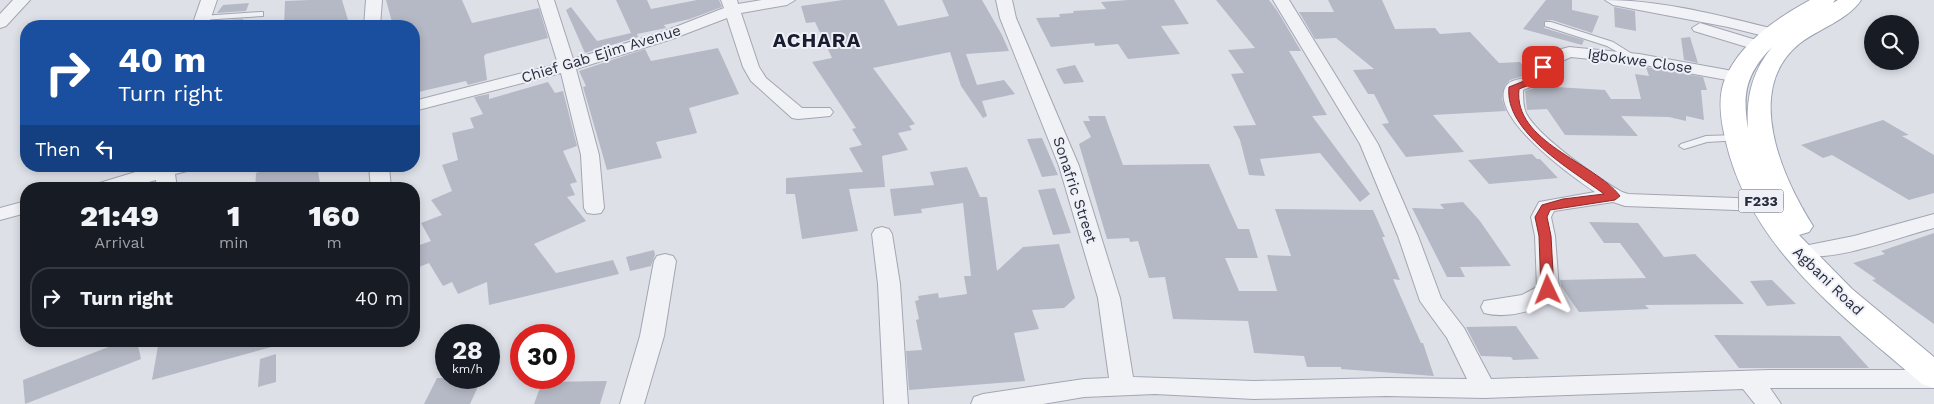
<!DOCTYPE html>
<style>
body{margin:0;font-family:"Work Sans",sans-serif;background:#242831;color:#f1f3f6;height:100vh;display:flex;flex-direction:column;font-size:19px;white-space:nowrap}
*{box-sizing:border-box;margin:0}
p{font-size:16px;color:#9ea1a6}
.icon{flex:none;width:28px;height:28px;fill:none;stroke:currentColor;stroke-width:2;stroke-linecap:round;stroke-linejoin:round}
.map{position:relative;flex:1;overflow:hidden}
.sheet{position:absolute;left:20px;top:182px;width:400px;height:165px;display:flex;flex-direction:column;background:#171b24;border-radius:20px;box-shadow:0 2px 8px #0003}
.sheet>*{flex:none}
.hud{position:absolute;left:20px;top:20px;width:400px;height:152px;border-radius:20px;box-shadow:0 2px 8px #0003;background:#1a4fa0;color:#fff;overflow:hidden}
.tools{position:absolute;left:1864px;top:15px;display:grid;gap:10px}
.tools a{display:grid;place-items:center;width:55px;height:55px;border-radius:50%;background:#171b24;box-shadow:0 2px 8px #0003;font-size:25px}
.speed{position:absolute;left:435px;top:324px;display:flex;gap:10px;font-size:25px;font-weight:700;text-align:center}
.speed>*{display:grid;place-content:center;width:65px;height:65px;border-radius:50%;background:#171b24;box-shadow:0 2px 8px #0003;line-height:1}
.speed small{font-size:12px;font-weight:400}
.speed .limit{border:8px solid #d22;background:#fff;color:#111}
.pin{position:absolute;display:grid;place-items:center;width:42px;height:42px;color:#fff;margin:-21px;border-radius:10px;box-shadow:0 2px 8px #0006}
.me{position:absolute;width:55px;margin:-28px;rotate:358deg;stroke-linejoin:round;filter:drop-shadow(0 0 4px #0008)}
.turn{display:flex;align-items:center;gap:18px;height:105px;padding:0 15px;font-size:22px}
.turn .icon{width:65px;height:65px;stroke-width:2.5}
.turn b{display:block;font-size:35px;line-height:42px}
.then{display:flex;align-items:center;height:48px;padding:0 15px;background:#0003;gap:10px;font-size:19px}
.eta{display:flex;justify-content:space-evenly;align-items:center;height:85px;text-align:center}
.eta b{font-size:30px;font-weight:800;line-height:35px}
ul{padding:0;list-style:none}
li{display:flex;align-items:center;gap:15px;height:62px;margin:0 10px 8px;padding:0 5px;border:2px solid #363941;border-radius:20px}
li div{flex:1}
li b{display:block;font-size:19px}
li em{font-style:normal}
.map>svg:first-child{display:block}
</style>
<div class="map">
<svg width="1934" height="404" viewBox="0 0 1934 404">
<rect width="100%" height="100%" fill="#dee0e8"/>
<path fill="#b5b9c5" d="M310,0h32l6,20 -26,6h-38l1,-25z
M386,0h76l10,23 67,-15 9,30 -62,16 -2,2 3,24 -19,5 -2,-4 -52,12v-67h-21z
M616,0h31l4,9 46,-9h22l3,7 -32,12 -26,6 2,3 -29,6 1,3 -53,16 -19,-43 5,-3 26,34 34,-8z
M843,0h41l14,26 51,-10 -7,-16h40l20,35 7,16 -43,3 11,31 27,-5 11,14 -33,7 5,15 -4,2 -22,-32 -11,-34 -77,16 42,56 -6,2 3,4 -14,3 10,17 -26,6 3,31 -36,2 9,42 -56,8 -7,-45h-9v-16l77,-6 -14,-24 13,-3 -10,-16 4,-1 -44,-66 20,-4 -17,-36 -9,1 -5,-17z
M1128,0h46l15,24 -28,2 19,28 -52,5 -10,-15 -23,2 -1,-3 -43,4 -15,-29 24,-1 -1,-3 15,-1 -1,-2 33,-2 -5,-7z
M1216,0h53l9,12 23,39h-12l38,64 -15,1 58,78 -10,8 -40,-49 -60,6 5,17 -16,-1 -9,-35 -7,-14 23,-1 -25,-51 13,-1 -16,-23 27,-2z
M1328,0h54l13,29 40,-1 5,6 30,-2 29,31 21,-1 10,12 -20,6 -5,5 -3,14 4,12 -73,4 31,37 -58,5 -24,-33 7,-1 -15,-29h-6l-15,-24 21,-1 -38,-31 -21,1 -16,-27h35z
M1546,0h26v10l27,6 -7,17 -40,-13 -8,1v7l40,12 -2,5 -59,-16z
M249,3l-3,8 -29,2 6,-8z
M1614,7l21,4 1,20 -21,-4z
M243,19l-2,7h-31l2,-5z
M1690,37l8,26 -14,-3 -3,-22z
M718,48l21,46 -50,14 8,25 -41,9 6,16 -55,12 -24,-83 3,-1 -7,-15 66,-22 6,12z
M1075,65l9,17 -20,2 -8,-15z
M1646,67l57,10 4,13h-6l3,30 -18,-4v5l-17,-4 -48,-1 17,20 -73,-1 -18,-26 -20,1 -2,-19 15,-5 65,4 6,9h30l-6,-25 14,2z
M548,82l7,11 8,-2 14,55 -14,5 14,31 -7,2 5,11 -8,2 19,24 -52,23 22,29 57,-13 6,14 -130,31 -2,-23 -29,12 -6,-12 -9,4 -14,-23 -15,6v-22l17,-6 -10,-18 21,-8 -11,-15 21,-9 -10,-26 16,-5 -6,-27 22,-5 -4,-10 13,-4 -9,-17 15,-3v5z
M1088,116h17l18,49 86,-1 29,65h11l9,29h-33l14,33h38l-10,-36 24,1 -16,-47 98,1 12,27h-3l18,43 -7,-1 28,64h2l11,33 -93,-7v-2h-34l-3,-11 -50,-3 -6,-32 -75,-2 -8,-42 -16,1 -11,-37 -8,1 -1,-4 -22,1 -28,-95 12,-7 -8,-16h7z
M1883,120l26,15 -7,1 32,19v38l-25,7 -77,-45 -9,3 -22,-13z
M1042,138l16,37 -16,2 -15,-38z
M1532,154l5,5h3l18,19 -69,6 -21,-24z
M259,166h58l4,23h-66l1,-16 3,-1z
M967,167l13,30h7l10,74 26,-24 36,-3 16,54 -11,10 -32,2 7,19 -25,4 11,48 -116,9 -3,-39 16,-1 -6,-30 3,-1 -4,-18 4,-1 -1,-4 20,-3 1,5 28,-4 -3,-18h7l-8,-73 -42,6 1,4 -28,3 -4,-27 44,-4 -4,-13z
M1055,188l16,45 -18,2 -15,-45z
M1463,202l17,19 31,45 -51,1 5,10h-18l-35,-69 32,1 -4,-5z
M1589,222l49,1 26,34 31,-3 49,50 -99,1 4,4 -70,3 -18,-26 -1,-6 86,-2 -26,-35h-16z
M1934,233v91l-62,-44 4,-1 -23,-16 32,-9 -4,-3z
M654,250l1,5 -4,11 -21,5 -4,-14z
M1772,280l24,24 -29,2 -17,-25z
M1516,326l23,33 -26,1 -2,-3 -30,-1 -15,-29z
M1714,335l126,1 29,32h-130z
M124,341h13l4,18 -116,45 -2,-24z
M178,341h96l1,5 -123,34 6,-34z
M276,354v28l-18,5 2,-28z
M437,378h45l-12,26h-46z
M607,381l-7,23h-66l8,-22z"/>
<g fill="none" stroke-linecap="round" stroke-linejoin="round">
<g stroke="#a3a6b2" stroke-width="2">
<path id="lane" d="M260,12h3v4l-62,4 -4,-2 4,-2z
M1545,22h6l62,20 24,15 -1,2h-6l-23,-13 -62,-20z
M1737,135l5,3 -2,2 -33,2 -23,7 -5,-3 2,-2 25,-8z"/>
</g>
<g stroke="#a3a6b2" stroke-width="2">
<path id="street" d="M13,0h17l-24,26 -6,2v-14z
M201,0h16l-9,26h-16z
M366,0h16l-2,26h-16z
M538,0h16l19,59 87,-26 64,-25 -3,-8h16l1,4 24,-4h33l-8,5 -46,8 18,54 7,11 36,30h28l3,4 -3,4 -32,3 -6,-1 -41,-37 -8,-14 -16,-49 -55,21 -96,30 23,86 5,53 -3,5 -7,1 -7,-1 -3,-5 -3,-53 -20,-82 -147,38v-10l144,-37z
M996,0h16l4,18 63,148 41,132 13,79 121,4 132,-3 81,1 -20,-41 -27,-37 -22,-65 -38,-92 -87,-144h16l89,144 40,92 23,62 23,30 27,51 278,-9h165v18h-164l11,16h-26l-12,-15 -259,9 -98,-2 -132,3 -99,-5 -71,3 -41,7h-72l3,-7 9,-3 101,-15 25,-1 -11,-80 -39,-132 -59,-148z
M1605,0c58,0 116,16 173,30l2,3 -8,5 -44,-11 -115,-22z
M1700,23l66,20 2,3 -8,5 -66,-20 -2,-3z
M1569,47l70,7 105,19 3,4 -3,4 -6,1 -99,-18 -68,-7 -16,7 -11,18 -21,8c0,7 0,16 3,23 12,24 72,65 96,79l6,2 135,5 7,2 3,4 -3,4 -7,2 -138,-5 -12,-4 -59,9 -3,6 4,19 4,54c-12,21 -53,29 -75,23l-3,-6 3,-6 38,-6 15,-8 -2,-51 -4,-19 8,-15 56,-10c-21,-14 -107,-75 -89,-106 5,-8 19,-6 25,-11 2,-2 3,-8 5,-10 8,-11 21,-15 33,-18z
M155,166h38l-2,4 -16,4 2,15h-20l-1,-9 -33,9h-33l3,-4z
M369,166h20l2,23h-20z
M26,201v12l-26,7v-12z
M1934,214v14c-28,7 -101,34 -125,27l-4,-5 4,-5 45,-9z
M882,227l7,2 3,5 8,50 8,120h-24l-6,-120 -6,-50 3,-5z
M665,254l8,2 3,5 -12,75 -20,68h-24l20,-68 14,-75 3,-5z"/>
</g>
<g stroke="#9da3b4" stroke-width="2">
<path id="primary" d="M1810,0h25l-2,3 5,-3h23c-13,20 -43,29 -62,44 -56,46 -17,133 14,182l-4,6 -10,3 53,54 82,68v31l-12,-4c-79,-68 -171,-135 -196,-242 -5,-20 -9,-44 -1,-63 15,-36 52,-61 85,-79zM1772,47c-20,25 -26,50 -24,82 -6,-36 -2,-55 24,-82z"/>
</g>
<use href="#lane" fill="#f1f2f6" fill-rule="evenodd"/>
<use href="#street" fill="#f1f2f6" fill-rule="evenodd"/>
<use href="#primary" fill="#fff" fill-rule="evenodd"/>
</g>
<path fill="#d1413f" stroke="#882a29" d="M1539,65l8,2 -5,13 -23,9c-6,53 75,73 101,107l-5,4 -65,10 -3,7 4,19 3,54 -6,4 -7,-4 -2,-54 -4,-19 7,-12 21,-6 41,-5c-32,-24 -100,-62 -95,-107l25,-10z"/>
<g text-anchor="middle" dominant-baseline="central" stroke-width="4" stroke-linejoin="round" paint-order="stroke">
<rect fill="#eef0f6" stroke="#636776" stroke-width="1" x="1738.5" y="189.5" width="45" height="23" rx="4"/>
<g font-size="14" font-weight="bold" fill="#272c3f">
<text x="1761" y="201">F233</text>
</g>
<g font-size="15" fill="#272c3f" stroke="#eef0f6">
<text transform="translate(601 54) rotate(-17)">Chief Gab Ejim Avenue</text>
<text transform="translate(1640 61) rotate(8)">Igbokwe Close</text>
<text transform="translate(1075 190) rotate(72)">Sonafric Street</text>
<text transform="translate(1828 281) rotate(44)">Agbani Road</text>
</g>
<g font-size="20" font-weight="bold" letter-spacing="1" fill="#191d30" stroke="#eef0f6">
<text x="817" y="40">ACHARA</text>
</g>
</g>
</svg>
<div class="tools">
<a><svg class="icon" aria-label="search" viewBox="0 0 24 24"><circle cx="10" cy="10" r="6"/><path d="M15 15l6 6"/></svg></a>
</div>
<div class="speed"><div>28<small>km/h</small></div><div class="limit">30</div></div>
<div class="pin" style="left:1543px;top:67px;background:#d93025"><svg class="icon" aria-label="arrive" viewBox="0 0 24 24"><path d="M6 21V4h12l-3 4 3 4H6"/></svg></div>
<svg class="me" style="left:1548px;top:290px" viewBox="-20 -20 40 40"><path d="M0-17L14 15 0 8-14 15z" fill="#d1413f" stroke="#fff" stroke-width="4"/></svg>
<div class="hud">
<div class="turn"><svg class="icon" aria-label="right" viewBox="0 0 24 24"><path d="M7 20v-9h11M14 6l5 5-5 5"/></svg><div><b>40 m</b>Turn right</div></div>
<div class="then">Then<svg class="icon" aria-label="left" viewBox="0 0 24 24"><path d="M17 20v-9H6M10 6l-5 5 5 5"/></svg></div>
</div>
<section class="sheet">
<div class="eta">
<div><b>21:49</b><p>Arrival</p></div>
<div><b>1</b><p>min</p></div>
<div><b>160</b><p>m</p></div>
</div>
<ul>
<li><svg class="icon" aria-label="right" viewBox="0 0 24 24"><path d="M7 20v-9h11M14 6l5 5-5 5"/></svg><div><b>Turn right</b></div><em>40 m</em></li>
</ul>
</section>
</div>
